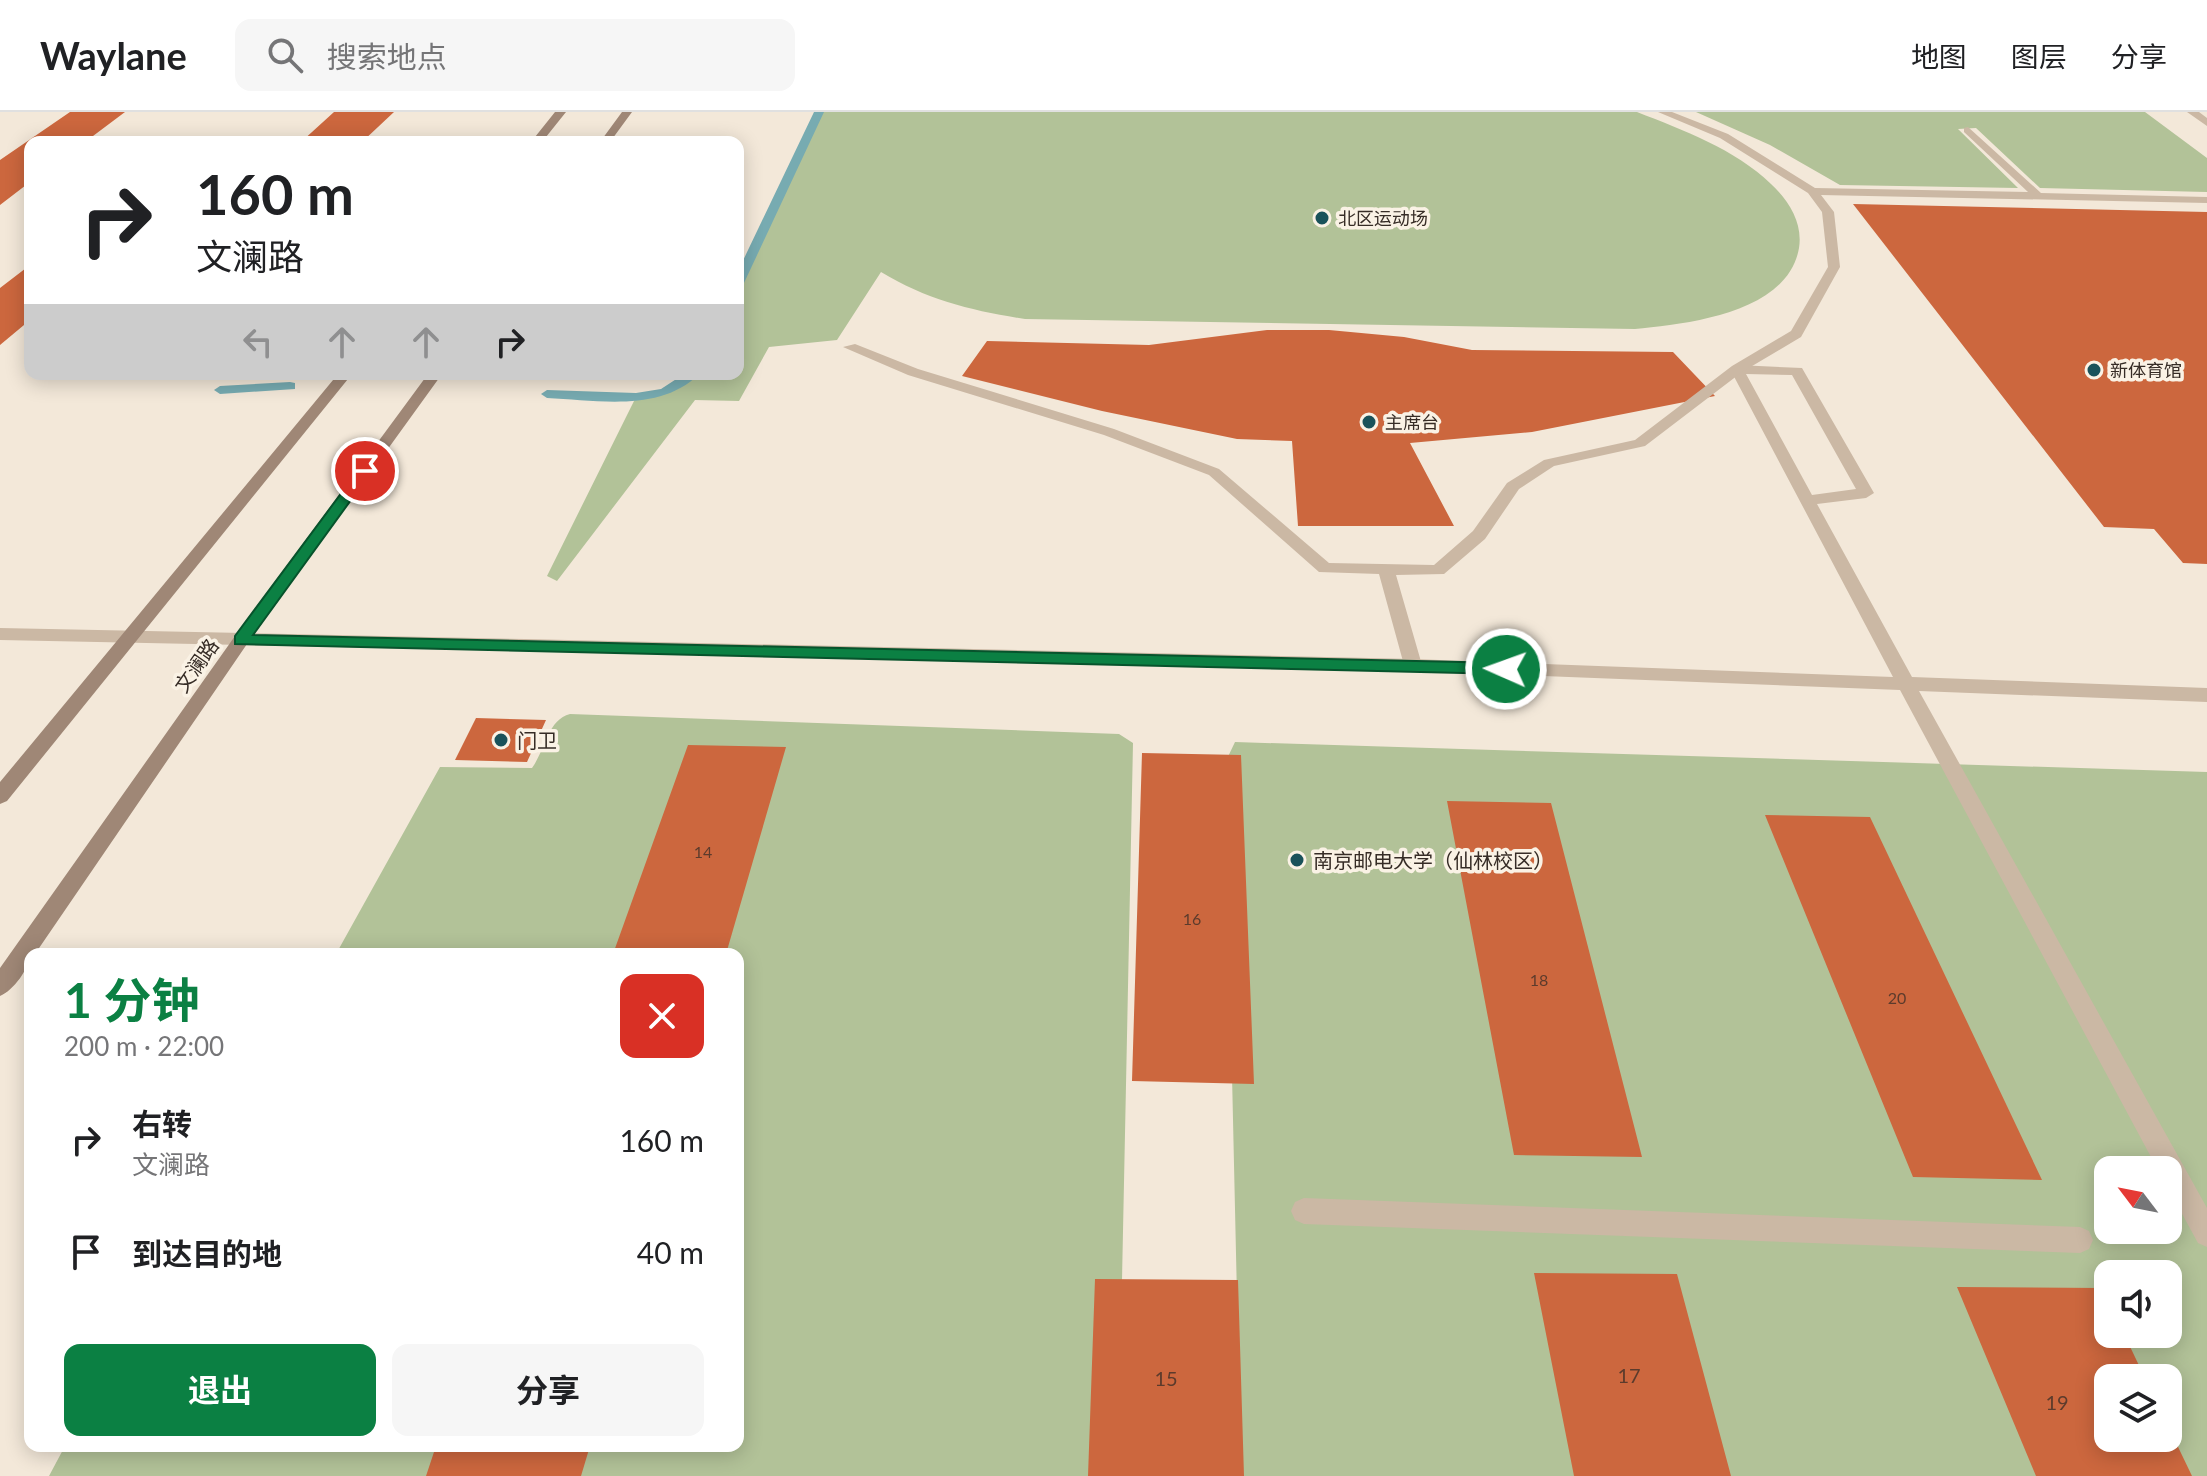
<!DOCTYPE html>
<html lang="zh">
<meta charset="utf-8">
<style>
body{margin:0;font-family:Lato,"Noto Sans SC",sans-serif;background:#f6f6f6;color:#202124;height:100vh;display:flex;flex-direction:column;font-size:30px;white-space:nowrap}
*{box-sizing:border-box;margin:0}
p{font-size:26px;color:#757577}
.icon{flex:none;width:44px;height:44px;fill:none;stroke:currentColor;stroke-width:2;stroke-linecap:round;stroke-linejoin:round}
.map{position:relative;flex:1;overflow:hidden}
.sheet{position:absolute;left:24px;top:836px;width:720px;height:504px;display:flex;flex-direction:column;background:#fff;border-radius:16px;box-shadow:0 4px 20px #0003}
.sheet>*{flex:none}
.banner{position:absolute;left:24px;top:24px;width:720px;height:244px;border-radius:16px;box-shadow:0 4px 20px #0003;background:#fff;color:#202124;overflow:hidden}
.needle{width:52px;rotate:302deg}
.buttons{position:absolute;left:2094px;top:1044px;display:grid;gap:16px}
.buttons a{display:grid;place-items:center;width:88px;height:88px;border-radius:16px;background:#fff;box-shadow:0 4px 20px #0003;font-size:40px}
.pin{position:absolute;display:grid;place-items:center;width:68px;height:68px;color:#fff;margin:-34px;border:4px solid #fff;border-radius:50%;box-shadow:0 2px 8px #0007}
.me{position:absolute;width:88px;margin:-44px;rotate:272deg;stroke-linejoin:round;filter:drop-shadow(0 0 6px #0008)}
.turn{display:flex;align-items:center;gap:28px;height:168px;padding:0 40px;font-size:36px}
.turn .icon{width:104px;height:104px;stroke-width:2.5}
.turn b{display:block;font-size:56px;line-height:68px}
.lanes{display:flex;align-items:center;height:76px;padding:0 40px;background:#0003;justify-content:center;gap:40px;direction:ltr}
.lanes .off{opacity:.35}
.round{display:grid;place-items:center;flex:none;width:84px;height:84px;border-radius:16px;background:#f6f6f6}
.headline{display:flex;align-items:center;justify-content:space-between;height:136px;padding:0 40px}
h1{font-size:48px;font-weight:700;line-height:60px;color:#0b8043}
.primary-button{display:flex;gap:16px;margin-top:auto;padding:16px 40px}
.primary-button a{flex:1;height:92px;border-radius:16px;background:#0b8043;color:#fff;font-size:32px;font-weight:700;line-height:92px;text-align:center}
.primary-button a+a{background:#f6f6f6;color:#202124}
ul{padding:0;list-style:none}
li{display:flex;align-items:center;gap:24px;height:112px;padding:0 40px}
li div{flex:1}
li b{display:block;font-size:30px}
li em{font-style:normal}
header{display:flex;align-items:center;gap:48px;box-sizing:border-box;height:112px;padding:0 40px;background:#fff;border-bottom:2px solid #e0e0e0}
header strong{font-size:38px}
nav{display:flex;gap:44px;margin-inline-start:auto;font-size:28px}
.search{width:560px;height:72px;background:#f6f6f6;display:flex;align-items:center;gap:20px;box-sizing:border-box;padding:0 28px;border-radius:16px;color:#757577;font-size:30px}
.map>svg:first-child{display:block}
</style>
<header>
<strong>Waylane</strong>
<div class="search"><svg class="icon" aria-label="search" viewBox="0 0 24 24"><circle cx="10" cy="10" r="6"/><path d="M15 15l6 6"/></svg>搜索地点</div>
<nav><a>地图</a><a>图层</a><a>分享</a></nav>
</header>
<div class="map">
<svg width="2207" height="1364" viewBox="0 0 2207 1364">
<rect width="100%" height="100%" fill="#f3e8d9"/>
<path fill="#b2c298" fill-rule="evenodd" d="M819,0h818c46,18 98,37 134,72 18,17 32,39 28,64 -11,65 -112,76 -164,81l-610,-10c-52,-8 -98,-19 -144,-47l-44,68 -68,7 -30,54 -44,-1 -138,181 -10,-5 89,-179 29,-5 28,-18h45v-91z
M1696,0h449l62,46v34l-167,-4 -64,-60 -18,1 60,59 -178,-3 -70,-40z
M570,602l549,20 14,9 -15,733h-1069l16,-30h673v-492h-402l104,-187 92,1c13,-17 15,-48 38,-54z
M1235,630l972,30v704h-966l-16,-713zM2108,1058h60v60h-60zM2108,1162h60v60h-60zM2108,1266h60v60h-60z"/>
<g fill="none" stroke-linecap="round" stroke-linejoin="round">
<path fill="#77abb1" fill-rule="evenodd" d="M814,0h10l-80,171 -6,3v-15z
M684,262h15c-39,39 -102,26 -152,24l-6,-4 6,-4 89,3 25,-4z
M290,270l5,1v6l-75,5 -6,-4 6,-4z"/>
</g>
<path fill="#cc673e" d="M70,0h55l-40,30h-55v40l-30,23v-45z
M334,0h60l-32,30h-61z
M1853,92l354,8v352l-24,-1 -29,-34 -50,-2z
M30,153v55l-30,25v-57z
M1267,218h62l75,7 68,13 201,2 42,44 -183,36 -122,11 44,83h-156l-6,-85 -55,-2 -135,-28 -140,-35 25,-35 162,4z
M476,606l70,2 -19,42 -72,-2z
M688,633l98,2 -60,207h-113z
M1142,641l99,2 13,329 -122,-3z
M1447,689l104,2 91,354 -128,-2z
M1765,703l105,2 172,363 -129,-3z
M1534,1161l143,1 54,202h-157z
M1095,1167l143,1 6,196h-156z
M1957,1175l144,1 7,14v32h16l21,44h-37v60h60v-12l24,50h-156z
M436,1334h154l-9,30h-155z"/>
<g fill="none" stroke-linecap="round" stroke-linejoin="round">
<path fill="#cbb8a4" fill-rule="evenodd" d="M2187,0h12l8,6v8z
M1737,253l65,3 72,125 -8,5 -49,6 95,173 295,11v14l-288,-11 288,517v39l-9,-4 -30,-55v-18h-10l-258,-480 -487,-19 -888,-20 -9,-6 9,-6 888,20 480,18 -163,-308zM1746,262l46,1 64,114 -44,6z
M1304,1086l776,29 9,4 4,9 -4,9 -9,4 -776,-29 -9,-4 -4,-9 4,-9z"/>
<path fill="#cbb8a4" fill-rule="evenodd" d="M1658,0h14l56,22 87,54 213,4 -64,-60v-4l4,-1 73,66 166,4v6l-386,-8 13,17 6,55 -39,70 -59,35 -97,74 -91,20 -35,23 -34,50 -41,35 -48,1 26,90 -9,6 -9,-6 -25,-91 -60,-2 -110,-97 -105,-40 -196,-60 -65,-28 12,-3 63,25 196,60 105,40 110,94 105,2 39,-34 34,-48 37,-23 91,-20 97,-74 59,-35 37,-64 -6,-55 -14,-19 -88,-55z"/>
<path fill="#cbb8a4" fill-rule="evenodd" d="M0,516l525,11 9,6 -9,6 -525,-11z"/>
<path fill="#9f8776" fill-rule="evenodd" d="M555,0h11l-24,30h-11z
M622,0h10l-22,30h-10z
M338,262h14l-345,427 -7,3v-22z
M428,262h14l-195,270 -212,310h-5c0,14 -17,37 -30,42v-28l235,-332z"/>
</g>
<path fill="#0b8043" stroke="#07532c" stroke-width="2" d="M360,356l12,3 -119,164 1253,28 8,6 -8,5 -1271,-30v-8z"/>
<g fill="#1a525a" stroke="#faf2e5" stroke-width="3">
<circle cx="1322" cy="106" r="8"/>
<circle cx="2094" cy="258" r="8"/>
<circle cx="1369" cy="310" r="8"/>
<circle cx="501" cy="628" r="8"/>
<circle cx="1297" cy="748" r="8"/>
</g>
<g text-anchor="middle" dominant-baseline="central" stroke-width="7" stroke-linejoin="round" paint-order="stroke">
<g font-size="16" fill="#5c3b2c">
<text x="703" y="739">14</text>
<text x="1192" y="806">16</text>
<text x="1539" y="867">18</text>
<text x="1897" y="885">20</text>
</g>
<g font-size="18" fill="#362c26" stroke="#faf2e5" text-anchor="start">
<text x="1338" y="106">北区运动场</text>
<text x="2110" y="258">新体育馆</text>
<text x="1385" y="310">主席台</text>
</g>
<g font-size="20" fill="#362c26" stroke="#faf2e5">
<text transform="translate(196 553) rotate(-55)">文澜路</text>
</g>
<g font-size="20" fill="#362c26" stroke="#faf2e5" text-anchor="start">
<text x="517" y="628">门卫</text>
<text x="1313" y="748">南京邮电大学（仙林校区）</text>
</g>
<g font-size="20" fill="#5c3b2c">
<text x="1629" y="1263">17</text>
<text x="1166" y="1266">15</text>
<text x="2057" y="1290">19</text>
</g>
</g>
</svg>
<div class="buttons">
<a><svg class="needle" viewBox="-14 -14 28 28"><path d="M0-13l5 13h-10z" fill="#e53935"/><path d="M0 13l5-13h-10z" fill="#757577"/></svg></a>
<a><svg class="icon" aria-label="sound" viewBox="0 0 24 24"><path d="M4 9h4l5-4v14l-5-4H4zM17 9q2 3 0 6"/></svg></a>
<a><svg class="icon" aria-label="layers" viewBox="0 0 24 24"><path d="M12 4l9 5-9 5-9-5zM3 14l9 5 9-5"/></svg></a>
</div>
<div class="pin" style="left:365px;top:359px;background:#d93025"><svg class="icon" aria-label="arrive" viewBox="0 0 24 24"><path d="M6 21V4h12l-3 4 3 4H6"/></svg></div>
<svg class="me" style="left:1506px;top:557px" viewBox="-20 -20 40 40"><circle r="17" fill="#0b8043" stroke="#fff" stroke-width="3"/><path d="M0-11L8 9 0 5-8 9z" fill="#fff"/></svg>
<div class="banner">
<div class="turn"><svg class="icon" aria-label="right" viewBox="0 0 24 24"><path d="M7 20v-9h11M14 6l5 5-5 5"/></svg><div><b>160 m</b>文澜路</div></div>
<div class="lanes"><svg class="icon off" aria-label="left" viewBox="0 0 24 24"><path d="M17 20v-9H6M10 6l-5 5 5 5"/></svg><svg class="icon off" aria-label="ahead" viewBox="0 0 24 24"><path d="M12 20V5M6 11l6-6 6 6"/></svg><svg class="icon off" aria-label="ahead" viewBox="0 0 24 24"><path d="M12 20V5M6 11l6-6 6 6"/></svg><svg class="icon" aria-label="right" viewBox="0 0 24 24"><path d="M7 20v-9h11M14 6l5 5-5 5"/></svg></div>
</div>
<section class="sheet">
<div class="headline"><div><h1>1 分钟</h1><p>200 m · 22:00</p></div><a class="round" style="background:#d93025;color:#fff"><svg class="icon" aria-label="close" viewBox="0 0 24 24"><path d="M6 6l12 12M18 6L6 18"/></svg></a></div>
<ul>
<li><svg class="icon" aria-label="right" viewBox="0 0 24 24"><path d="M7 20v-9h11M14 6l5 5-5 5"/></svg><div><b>右转</b><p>文澜路</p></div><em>160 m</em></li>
<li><svg class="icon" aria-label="arrive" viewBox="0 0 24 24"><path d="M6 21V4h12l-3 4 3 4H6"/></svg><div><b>到达目的地</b></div><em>40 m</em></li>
</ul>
<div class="primary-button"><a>退出</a><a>分享</a></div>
</section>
</div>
